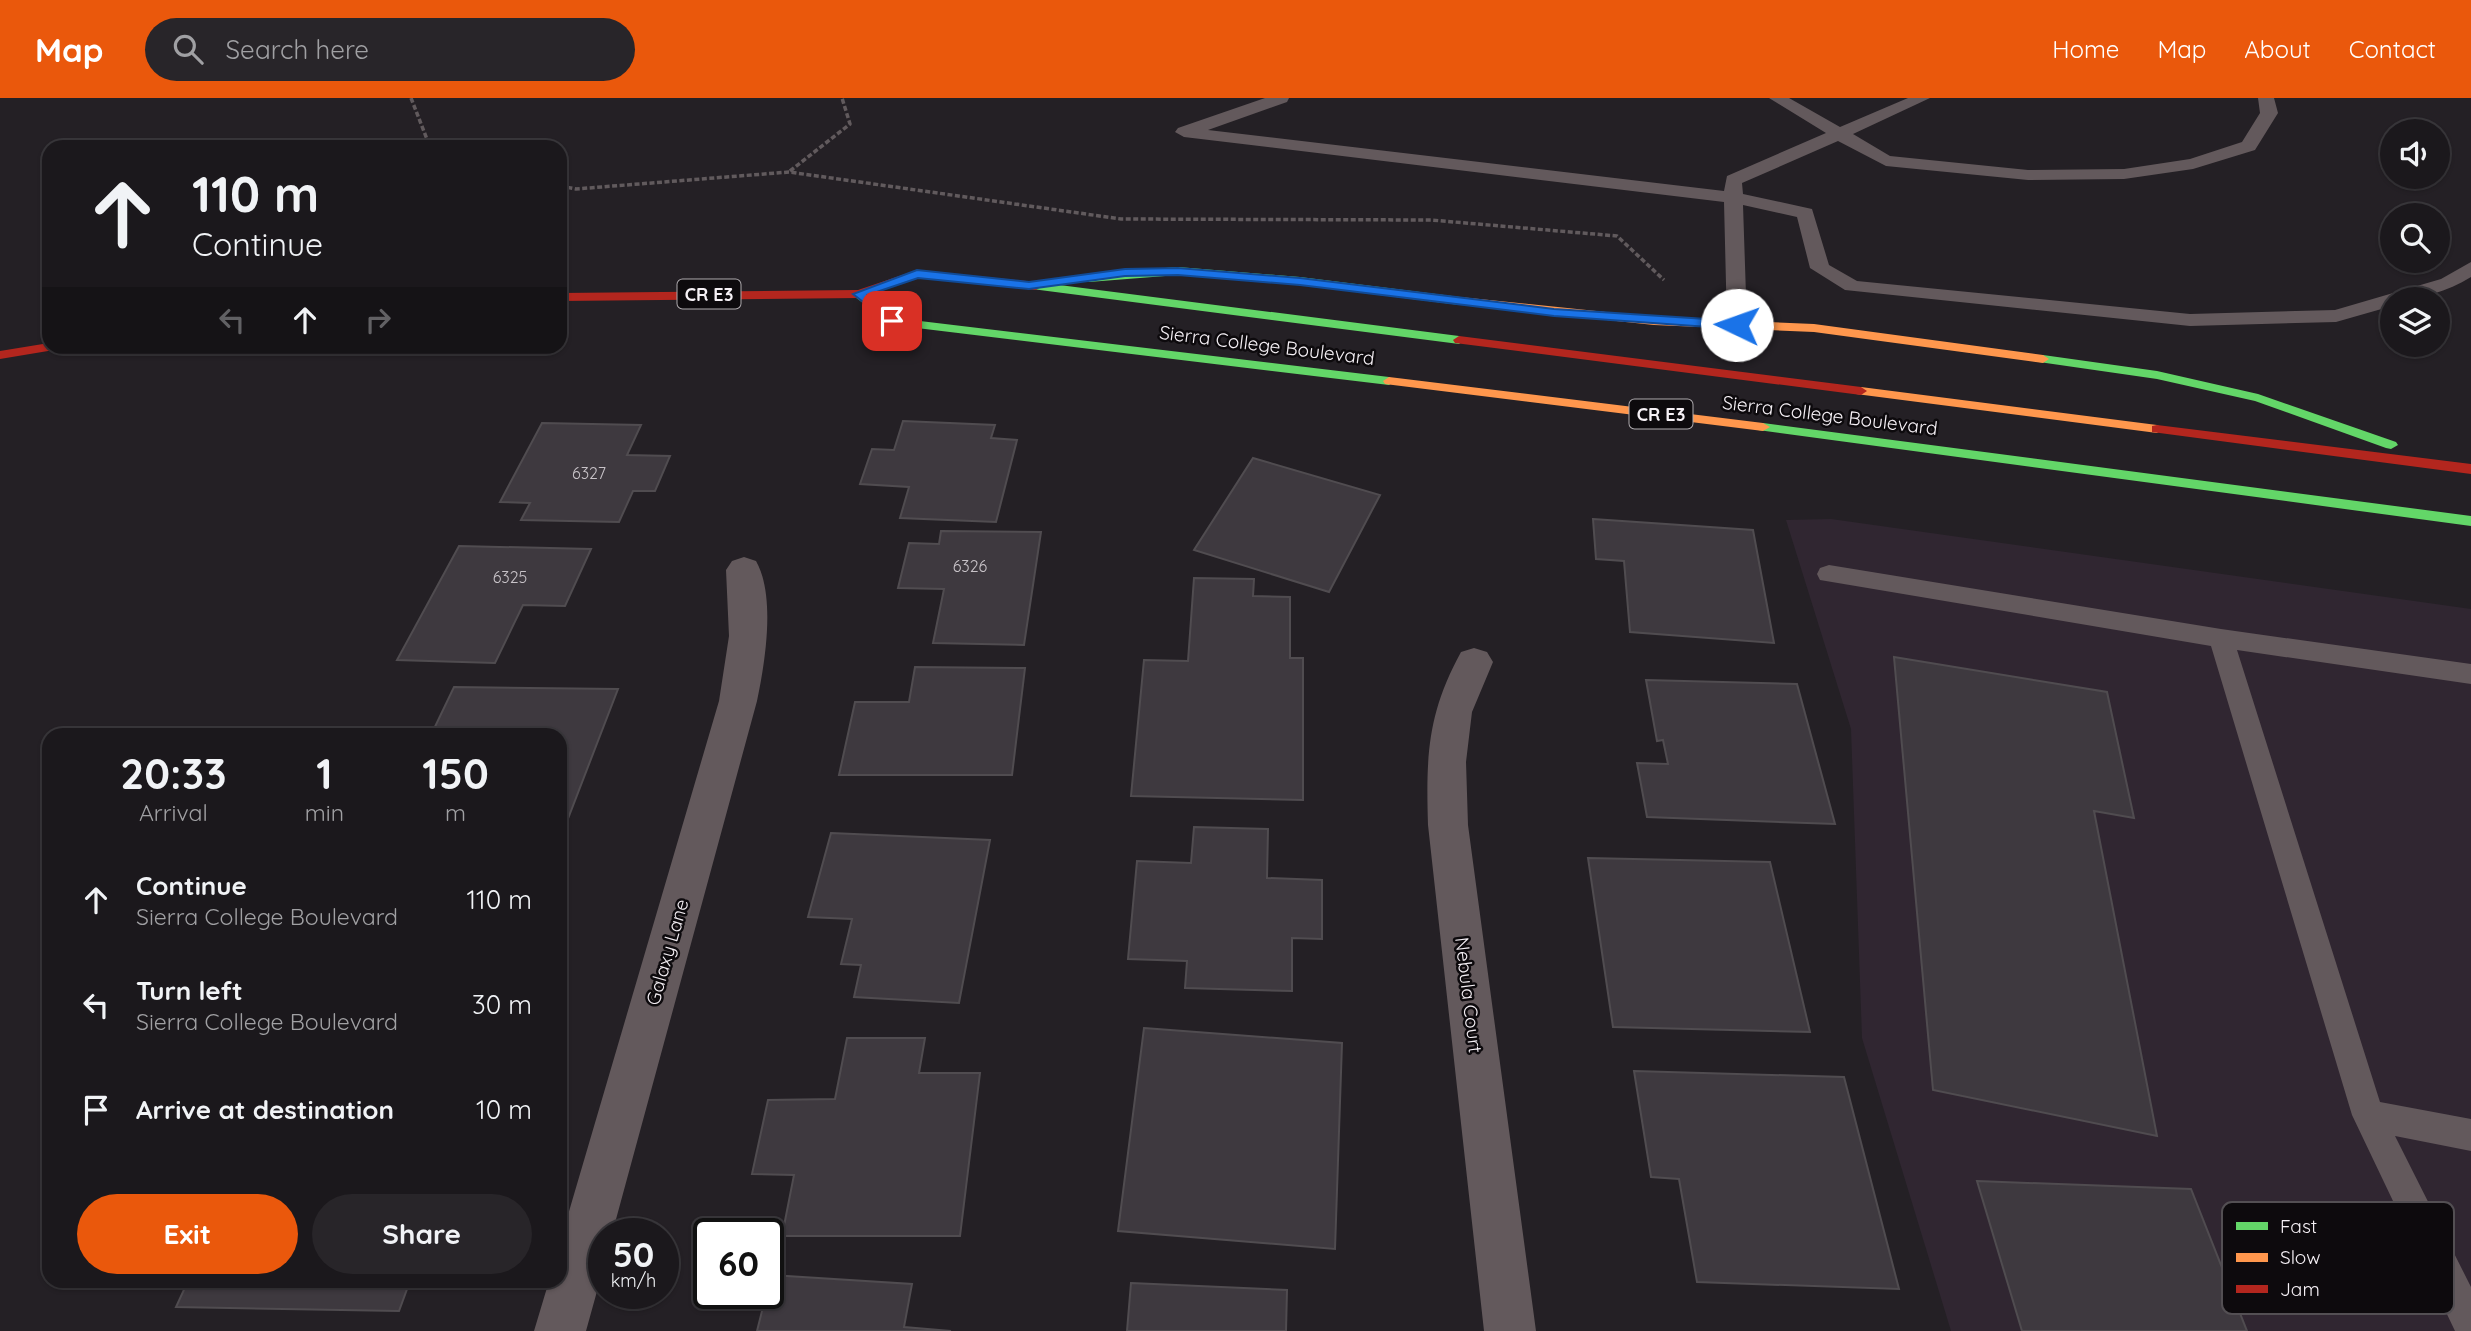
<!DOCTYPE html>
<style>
body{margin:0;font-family:Quicksand,sans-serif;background:#282529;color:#f1f3f6;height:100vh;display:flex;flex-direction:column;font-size:26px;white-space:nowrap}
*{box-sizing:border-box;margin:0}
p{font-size:23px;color:#a0a0a3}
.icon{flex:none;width:38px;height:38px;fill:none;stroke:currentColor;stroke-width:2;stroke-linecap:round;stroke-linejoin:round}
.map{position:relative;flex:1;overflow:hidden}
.sheet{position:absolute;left:42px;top:630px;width:525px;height:560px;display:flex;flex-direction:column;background:#1b181c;border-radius:21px;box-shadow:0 2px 5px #0004,0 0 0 2px #39373b}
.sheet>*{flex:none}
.top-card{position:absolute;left:42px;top:42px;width:525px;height:214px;border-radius:21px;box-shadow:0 2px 5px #0004,0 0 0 2px #39373b;background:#1b181c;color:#f1f3f6;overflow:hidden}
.controls{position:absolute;left:2380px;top:21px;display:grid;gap:14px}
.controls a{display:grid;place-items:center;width:70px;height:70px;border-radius:50%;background:#1b181c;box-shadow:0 2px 5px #0004,0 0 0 2px #39373b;font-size:35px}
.speed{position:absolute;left:588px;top:1120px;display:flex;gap:14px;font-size:35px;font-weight:700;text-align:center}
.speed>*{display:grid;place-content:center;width:91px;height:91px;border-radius:50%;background:#1b181c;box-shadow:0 2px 5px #0004,0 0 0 2px #39373b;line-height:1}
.speed small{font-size:18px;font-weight:400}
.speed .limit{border:4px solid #111;border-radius:10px;background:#fff;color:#111}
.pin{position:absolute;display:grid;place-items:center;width:60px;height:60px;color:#fff;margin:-30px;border-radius:14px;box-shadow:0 4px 10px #0006}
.me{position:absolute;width:77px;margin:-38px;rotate:273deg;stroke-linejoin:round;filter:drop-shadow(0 0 5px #0008)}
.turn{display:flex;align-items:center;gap:24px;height:147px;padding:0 35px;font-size:32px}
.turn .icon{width:91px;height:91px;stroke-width:2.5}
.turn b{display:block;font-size:49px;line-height:60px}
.lanes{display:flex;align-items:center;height:66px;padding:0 35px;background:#0003;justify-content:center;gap:35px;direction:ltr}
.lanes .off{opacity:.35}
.eta{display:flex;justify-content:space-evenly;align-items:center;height:119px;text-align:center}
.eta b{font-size:42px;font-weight:700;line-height:49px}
.primary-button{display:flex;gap:14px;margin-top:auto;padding:14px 35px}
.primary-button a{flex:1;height:80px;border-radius:42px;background:#ea580c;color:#fff;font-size:28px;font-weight:700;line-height:80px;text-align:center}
.primary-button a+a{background:#282529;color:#f1f3f6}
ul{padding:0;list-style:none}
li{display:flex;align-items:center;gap:21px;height:105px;padding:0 35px}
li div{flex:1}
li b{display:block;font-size:26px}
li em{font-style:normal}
header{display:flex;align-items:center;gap:42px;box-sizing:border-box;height:98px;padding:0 35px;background:#ea580c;color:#fff}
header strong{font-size:33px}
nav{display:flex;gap:38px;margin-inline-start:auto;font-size:24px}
.search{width:490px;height:63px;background:#282529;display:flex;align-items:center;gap:18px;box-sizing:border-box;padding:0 24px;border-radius:38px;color:#a0a0a3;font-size:26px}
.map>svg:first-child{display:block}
</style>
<header>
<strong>Map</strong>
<div class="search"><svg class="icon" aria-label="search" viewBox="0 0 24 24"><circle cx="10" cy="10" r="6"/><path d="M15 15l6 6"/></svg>Search here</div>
<nav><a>Home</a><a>Map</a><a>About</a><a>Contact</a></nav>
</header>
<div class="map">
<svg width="2471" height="1233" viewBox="0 0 2471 1233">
<rect width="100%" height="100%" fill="#242025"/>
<path fill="#302631" d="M1831,421l640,90v722h-520l-89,-293 -11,-309 -65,-209z"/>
<path fill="#3e393f" stroke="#504c50" stroke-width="2" d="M903,323l92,4 -4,13 26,2 -21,82 -96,-4 9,-31 -49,-3 12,-35 22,1z
M542,325l99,2 -14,30 43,1 -15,35h-22l-14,31 -98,-2 9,-17 -30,-1z
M1253,360l127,37 -51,97 -135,-42z
M1593,421l160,11 21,113 -144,-11 -6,-71 -28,-2z
M941,433l100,1 -17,113 -91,-2 11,-54 -46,-1 11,-45 30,1z
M459,448l132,3 -26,57 -42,-1 -28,58 -98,-3z
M1194,480l60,1 -1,17 37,1v61h13v142l-172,-4 13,-136 44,1z
M1894,559l213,35 27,126 -40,-7 63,325 -224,-46z
M915,569l110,1 -13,107h-173l16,-73h54z
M1646,582l151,4 38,140 -188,-7 -10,-54 31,1 -5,-24 -6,1z
M454,589l164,2 -54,140h-4v-94h-129z
M1194,729l74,2 -1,49 55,2v59l-30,-1v53l-107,-3 2,-27 -59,-2 9,-98 54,2z
M831,735l159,7 -31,163 -105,-6 7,-32 -20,-1 11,-45 -44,-2z
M1588,760l182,4 40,170 -197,-5z
M1144,930l198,15 -7,206 -217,-18z
M847,940h78l-6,35h61l-20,163h-178l12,-61 -42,-1 16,-74 67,-1z
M1634,973l210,6 55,212 -202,-7 -18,-103 -28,-2z
M1977,1083l214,8 56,142h-225z
M771,1177l141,9 -8,43 47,4h-194z
M188,1183h222l-11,30 -223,-4z
M1131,1185l156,7 -1,41h-159z"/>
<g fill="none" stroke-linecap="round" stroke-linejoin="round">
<path stroke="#615a5d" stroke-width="3.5" stroke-dasharray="5 2.5" stroke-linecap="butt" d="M411,0l19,49
M790,73l60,-47 -8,-26
M560,88l16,3 213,-17 332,47 310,1 186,16 47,44"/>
<path fill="#63595c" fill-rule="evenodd" d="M1265,0h24l-2,4 -79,28 516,61 3,-15 99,-43 -57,-35h20l51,29 68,-29h22l-77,36 37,22 138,14 96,-1 66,-10 52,-17 18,-29 -2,-15h16l4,15 -23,37 -62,19 -69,10 -96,1 -142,-14 -48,-25 -96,42 1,11 69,15 17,56 28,16 333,33 145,-4 106,-31 30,-17v15c-24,15 -50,22 -79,22v7l-56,16 -146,4 -345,-36 -35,-22 -13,-51 -54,-12 4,120 -10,6 -10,-6 -3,-123 -540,-65 -9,-5 3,-4z
M1829,467l392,64 250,35v20l-234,-34 143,452 91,17v32l-76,-15 76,151v44h-16l-103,-216 -141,-469 -391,-66 -3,-6 3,-6z"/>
<path fill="#63595c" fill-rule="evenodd" d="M744,459l12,4c20,35 9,102 1,140l-145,533h-8v32l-18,65h-52l15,-50h11v-39l159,-541 10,-65 -3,-66 6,-9z
M1474,550l13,4 6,10 -21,50 -6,50 2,63 68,506h-52l-56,-506c-2,-68 -1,-111 33,-173z"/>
<path fill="#63d668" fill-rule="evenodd" d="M1178,169l122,10 160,20 6,4 -6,4 -160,-20 -122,-10 -89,7 -6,-4 6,-4z
M1036,184l423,54 6,4 -6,4 -427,-55v-6z
M859,192l36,28 494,59 6,4 -6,4 -497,-60 -37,-28 -2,-3z
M2043,257l114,16 101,23 138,48 2,3 -7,4 -5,-1 -131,-47 -98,-22 -118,-17 -2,-3z
M1763,325l708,93v10l-713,-96 -2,-3z"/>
<path fill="#ff974d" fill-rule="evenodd" d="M1460,199l194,20 160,7 229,31 6,4 -6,4 -229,-31 -160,-7 -198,-21v-6z
M1389,279l374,46 7,4 -7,4 -378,-47 -2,-3z
M1861,289l296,38 7,4 -7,4 -301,-39 -1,-3z"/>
<path fill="#b3261e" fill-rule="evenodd" d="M917,172l119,12 6,4 -6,4 -118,-12 -59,20 -299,3v-8l298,-3z
M1459,238l402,51 6,4 -6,4 -406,-52 -2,-3z
M49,245v3h11l-6,4 -54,9v-8z
M2157,327l314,39v10l-319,-42v-6z"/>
</g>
<path fill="#1a73e8" stroke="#114b97" stroke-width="2" d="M1178,170l122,10 254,31 183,12 6,4 -6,4 -183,-13 -254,-31 -122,-10 -53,1 -96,13 -111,-11 -50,17 28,24v5l-4,1 -39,-31 64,-24 112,12 96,-13z"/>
<g text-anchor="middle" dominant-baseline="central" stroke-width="5" stroke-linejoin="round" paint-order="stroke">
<g font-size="16" fill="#c8c3c8">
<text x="589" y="375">6327</text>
<text x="970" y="468">6326</text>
<text x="510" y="479">6325</text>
</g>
<g fill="#0d0a0d" stroke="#b0acb0" stroke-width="2">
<rect x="677.5" y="181.5" width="63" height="29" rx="5"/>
<rect x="1629.5" y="301.5" width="63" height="29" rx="5"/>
</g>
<g font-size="18" font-weight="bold" fill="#f6f1f6">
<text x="709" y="196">CR E3</text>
<text x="1661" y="316">CR E3</text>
</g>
<g font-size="19" fill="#f6f1f6" stroke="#0d0a0d">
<text transform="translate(1267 247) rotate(7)">Sierra College Boulevard</text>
<text transform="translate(1830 317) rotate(7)">Sierra College Boulevard</text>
<text transform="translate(667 854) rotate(-74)">Galaxy Lane</text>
<text transform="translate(1469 897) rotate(83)">Nebula Court</text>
</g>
</g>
<rect x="2222" y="1104" width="232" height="112" rx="10" fill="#0d0a0d" stroke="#534f53" stroke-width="2"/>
<rect x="2236" y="1124" width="32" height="8" fill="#63d668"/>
<rect x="2236" y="1155" width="32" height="9" fill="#ff974d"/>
<rect x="2236" y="1187" width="32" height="8" fill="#b3261e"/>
<g font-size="19" fill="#f6f1f6">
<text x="2280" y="1135">Fast</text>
<text x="2280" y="1166">Slow</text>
<text x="2280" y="1198">Jam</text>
</g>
</svg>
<div class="controls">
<a><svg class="icon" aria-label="sound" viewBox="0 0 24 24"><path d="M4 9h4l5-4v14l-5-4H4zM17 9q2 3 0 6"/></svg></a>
<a><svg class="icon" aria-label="search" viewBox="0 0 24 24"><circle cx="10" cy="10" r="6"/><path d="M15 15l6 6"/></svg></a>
<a><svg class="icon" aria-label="layers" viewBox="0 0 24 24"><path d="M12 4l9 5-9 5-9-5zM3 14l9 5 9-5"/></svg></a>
</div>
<div class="speed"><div>50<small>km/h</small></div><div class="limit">60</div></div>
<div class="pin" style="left:892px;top:223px;background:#d93025"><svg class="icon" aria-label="arrive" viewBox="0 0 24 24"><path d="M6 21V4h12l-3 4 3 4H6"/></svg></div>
<svg class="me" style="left:1737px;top:227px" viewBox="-20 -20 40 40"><circle r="19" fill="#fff"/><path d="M0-13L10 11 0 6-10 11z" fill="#1a73e8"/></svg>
<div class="top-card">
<div class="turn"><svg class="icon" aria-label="ahead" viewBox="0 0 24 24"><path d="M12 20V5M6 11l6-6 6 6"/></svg><div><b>110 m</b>Continue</div></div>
<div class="lanes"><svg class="icon off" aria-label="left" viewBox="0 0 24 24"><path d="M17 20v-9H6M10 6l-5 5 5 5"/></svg><svg class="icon" aria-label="ahead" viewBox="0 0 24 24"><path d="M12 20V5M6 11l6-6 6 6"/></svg><svg class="icon off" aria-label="right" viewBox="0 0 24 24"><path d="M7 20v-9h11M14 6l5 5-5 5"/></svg></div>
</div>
<section class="sheet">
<div class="eta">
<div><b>20:33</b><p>Arrival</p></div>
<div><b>1</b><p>min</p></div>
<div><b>150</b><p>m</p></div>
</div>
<ul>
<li><svg class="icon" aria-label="ahead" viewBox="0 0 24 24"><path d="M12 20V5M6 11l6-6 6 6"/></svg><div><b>Continue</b><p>Sierra College Boulevard</p></div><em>110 m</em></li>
<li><svg class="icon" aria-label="left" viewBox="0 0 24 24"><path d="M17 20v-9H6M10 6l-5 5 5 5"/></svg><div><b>Turn left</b><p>Sierra College Boulevard</p></div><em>30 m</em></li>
<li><svg class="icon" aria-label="arrive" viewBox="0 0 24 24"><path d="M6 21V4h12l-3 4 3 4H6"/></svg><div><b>Arrive at destination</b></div><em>10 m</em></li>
</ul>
<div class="primary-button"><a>Exit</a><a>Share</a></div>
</section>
</div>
